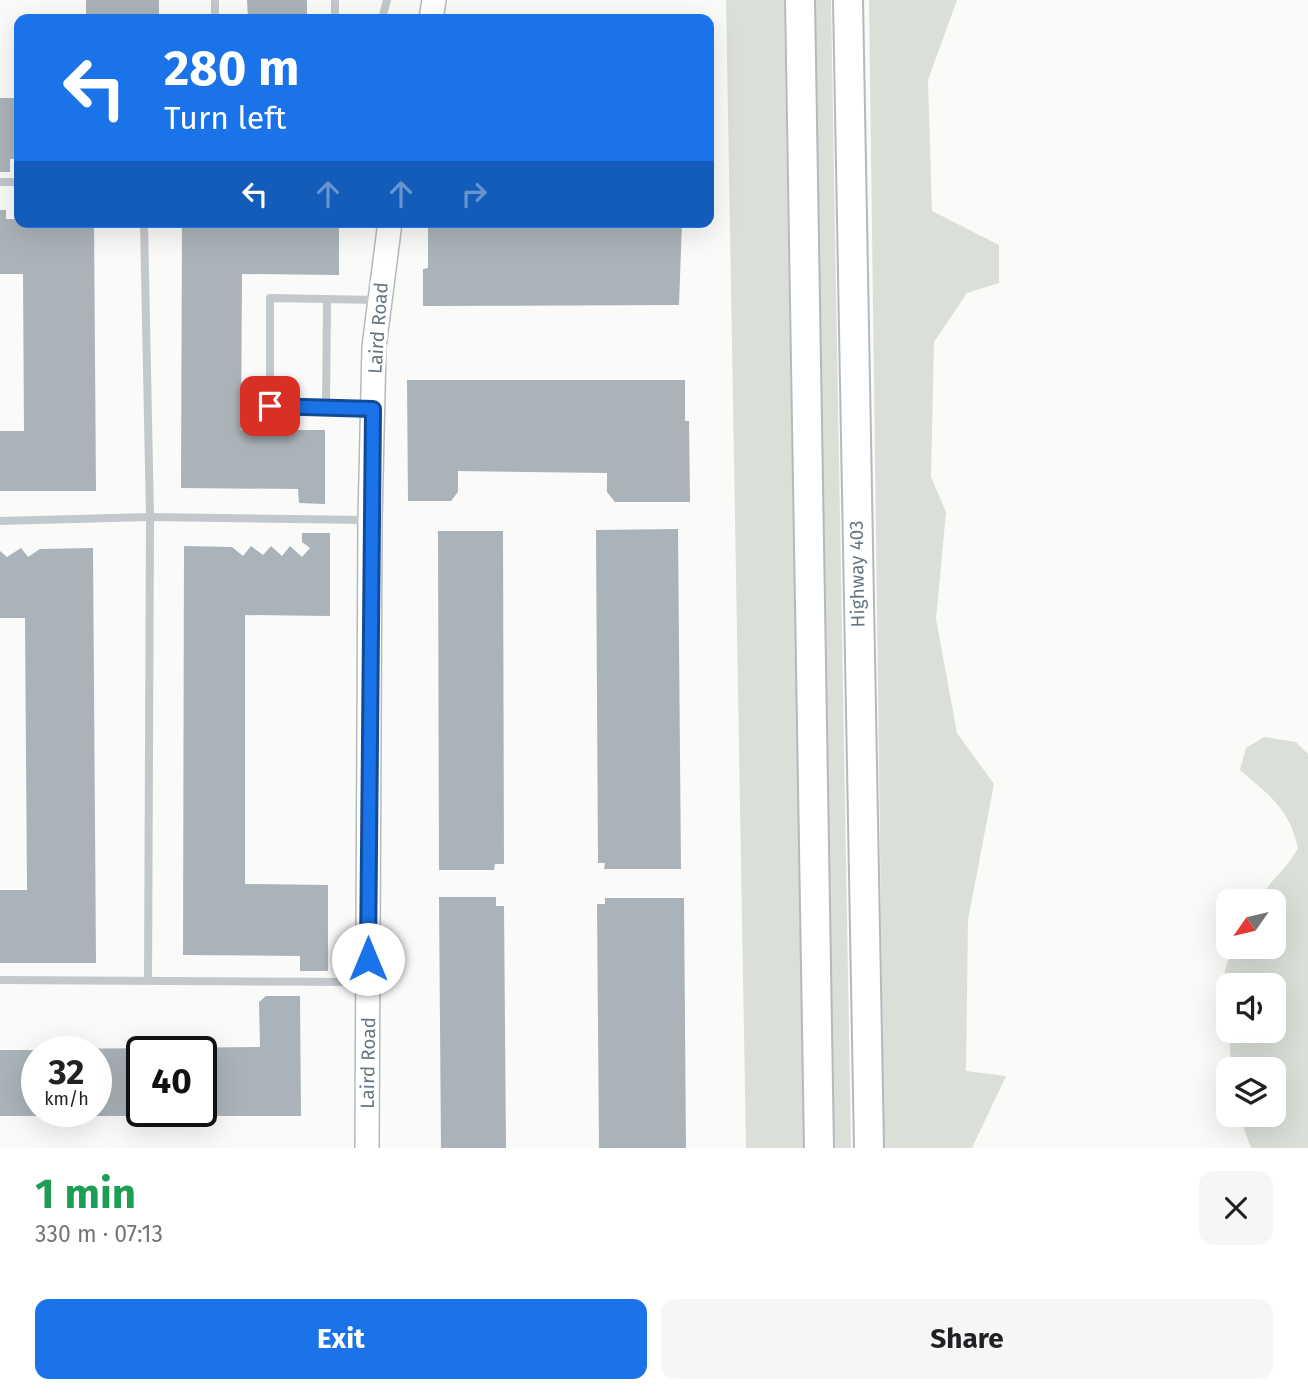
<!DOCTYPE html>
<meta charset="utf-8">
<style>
body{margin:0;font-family:"Fira Sans",sans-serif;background:#f6f6f6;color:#202124;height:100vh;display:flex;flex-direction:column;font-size:26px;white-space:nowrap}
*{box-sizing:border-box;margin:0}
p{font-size:23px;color:#757577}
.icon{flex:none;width:38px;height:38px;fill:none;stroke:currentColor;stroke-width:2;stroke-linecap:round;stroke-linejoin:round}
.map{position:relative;height:1148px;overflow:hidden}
.panel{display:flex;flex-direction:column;background:#fff;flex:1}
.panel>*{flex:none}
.top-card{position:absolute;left:14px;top:14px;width:700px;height:214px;border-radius:14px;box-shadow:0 7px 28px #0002;background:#1a73e8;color:#fff;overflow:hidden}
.needle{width:46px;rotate:236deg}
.buttons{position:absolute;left:1216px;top:889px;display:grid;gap:14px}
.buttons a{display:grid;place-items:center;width:70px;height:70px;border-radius:14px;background:#fff;box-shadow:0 7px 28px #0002;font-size:35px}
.speed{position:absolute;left:21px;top:1036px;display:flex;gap:14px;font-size:35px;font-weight:700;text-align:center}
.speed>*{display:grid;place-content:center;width:91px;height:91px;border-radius:50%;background:#fff;box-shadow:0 7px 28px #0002;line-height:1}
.speed small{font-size:18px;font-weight:400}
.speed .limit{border:4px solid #111;border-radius:10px;background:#fff;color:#111}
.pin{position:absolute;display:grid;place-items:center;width:60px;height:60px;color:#fff;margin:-30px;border-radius:14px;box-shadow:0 4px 10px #0006}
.me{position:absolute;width:77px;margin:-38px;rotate:0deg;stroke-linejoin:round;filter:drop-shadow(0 0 5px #0008)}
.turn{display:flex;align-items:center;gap:24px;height:147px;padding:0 35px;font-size:32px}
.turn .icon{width:91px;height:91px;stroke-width:2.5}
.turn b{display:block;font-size:49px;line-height:60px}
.lanes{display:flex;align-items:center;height:66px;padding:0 35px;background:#0003;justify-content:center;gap:35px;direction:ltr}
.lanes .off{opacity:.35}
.round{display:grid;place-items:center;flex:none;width:74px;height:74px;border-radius:14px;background:#f6f6f6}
.headline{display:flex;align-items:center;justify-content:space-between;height:119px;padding:0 35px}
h1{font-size:42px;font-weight:700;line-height:52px;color:#1e9e55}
.action{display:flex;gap:14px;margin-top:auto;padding:14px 35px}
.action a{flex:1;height:80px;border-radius:14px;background:#1a73e8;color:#fff;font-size:28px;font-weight:700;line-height:80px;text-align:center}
.action a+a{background:#f6f6f6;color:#202124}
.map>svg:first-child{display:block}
</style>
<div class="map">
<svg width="1308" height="1148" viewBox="0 0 1308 1148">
<rect width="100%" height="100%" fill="#fafaf8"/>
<path fill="#dadfd7" d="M726,0h58l20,1148h-58z
M810,0h21l20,1148h-22z
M869,0h88l-29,80 4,131 67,34v38l-32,10 -33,49 -3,135 15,35 -10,107 21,114 37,51 -26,136 -2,151 40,5 -34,72h-88z
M1264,737l32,5 12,12v394h-57l-12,-33h35v-46h-43l-2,-38h45v-46h-46v41l-3,-56 8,-23h41v-46h-16c11,-20 29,-32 40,-53 -9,-40 -28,-52 -58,-78l6,-22z"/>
<path fill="#aab3b9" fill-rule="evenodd" d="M86,0h73v19h-73z
M247,0h60v19h-59z
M0,98h19v61h-9v13h-10z
M0,210h6v9h13v3h75l2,269h-96v-60h24l-1,-157h-23z
M182,222h163l-6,3v50l-97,-1 -1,156h84v74l-26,-1 -1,-14 -117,-1z
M428,222h254l-3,83 -256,1v-37l5,-1z
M407,380h278v41h4l1,81h-75l-8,-10v-19l-149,-2v21l-7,9h-43z
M678,529l3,340h-77l1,-6h-7l-2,-333z
M438,531h65l1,333h-9l-1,6h-55z
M302,533h28v83l-85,-1v269l83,1v86h-28v-15l-117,-1 1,-409 48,1 11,9 8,-10 12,9 8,-9 11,10 8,-10 12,11 8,-9 -8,-6z
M21,548l7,9 12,-8 53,-1 3,415h-96v-73h27l-2,-272h-25v-67l7,6z
M439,897h57v9h8l2,242h-65z
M605,898h79l2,250h-87l-2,-244h8z
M266,996h34l1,120h-301v-66h37v61h59v-59l-42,-3 206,-2 -1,-45zM142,1052h59v59h-59z"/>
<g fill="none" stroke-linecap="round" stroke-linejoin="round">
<g stroke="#b3babf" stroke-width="26">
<path id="secondary" d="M431,19l3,-19
M367,1148l3,-628 4,-173 16,-125"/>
</g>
<g stroke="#b4b9bd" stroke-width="32">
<path id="highway" d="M800,0l19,1148
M848,0l21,1148"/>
</g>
<path stroke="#c3c8cc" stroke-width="8" d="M215,19v-19
M335,19v-19
M382,19l5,-19
M0,182h19
M144,222l6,295 -2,464
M326,407l1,-108
M370,409l-100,-3v-108l108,2
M0,521l150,-4 218,3
M0,980l365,2"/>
<use href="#secondary" stroke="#fff" stroke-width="23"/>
<use href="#highway" stroke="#fff" stroke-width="28"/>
</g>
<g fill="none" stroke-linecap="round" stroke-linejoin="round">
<g stroke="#114b97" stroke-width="18">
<path id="route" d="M270,406l103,3 -5,550"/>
</g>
<use href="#route" stroke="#1a73e8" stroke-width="12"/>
</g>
<g text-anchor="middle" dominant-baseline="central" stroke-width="7" stroke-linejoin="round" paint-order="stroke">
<g font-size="19" fill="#657683" stroke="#fff">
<text transform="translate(378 328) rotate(-86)">Laird Road</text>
<text transform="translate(857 574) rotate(-91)">Highway 403</text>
<text transform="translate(368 1063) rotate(-89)">Laird Road</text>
</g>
</g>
</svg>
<div class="buttons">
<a><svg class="needle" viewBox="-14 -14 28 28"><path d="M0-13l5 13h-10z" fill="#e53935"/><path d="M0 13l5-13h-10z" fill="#757577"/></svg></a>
<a><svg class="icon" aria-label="sound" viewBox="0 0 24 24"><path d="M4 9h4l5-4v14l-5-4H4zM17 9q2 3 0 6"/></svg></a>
<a><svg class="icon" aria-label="layers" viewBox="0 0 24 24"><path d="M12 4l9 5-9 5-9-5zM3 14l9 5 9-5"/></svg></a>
</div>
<div class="speed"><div>32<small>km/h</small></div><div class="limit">40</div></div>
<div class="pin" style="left:270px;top:406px;background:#d93025"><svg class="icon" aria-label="arrive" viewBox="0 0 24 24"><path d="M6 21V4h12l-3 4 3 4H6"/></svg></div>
<svg class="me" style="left:368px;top:959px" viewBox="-20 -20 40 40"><circle r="19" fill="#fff"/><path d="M0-13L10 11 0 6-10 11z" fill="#1a73e8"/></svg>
<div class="top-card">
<div class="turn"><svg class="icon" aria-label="left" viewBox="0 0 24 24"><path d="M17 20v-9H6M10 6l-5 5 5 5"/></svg><div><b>280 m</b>Turn left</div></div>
<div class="lanes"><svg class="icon" aria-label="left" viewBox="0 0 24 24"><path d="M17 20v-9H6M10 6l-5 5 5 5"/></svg><svg class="icon off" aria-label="ahead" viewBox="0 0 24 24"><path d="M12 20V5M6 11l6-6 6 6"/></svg><svg class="icon off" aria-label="ahead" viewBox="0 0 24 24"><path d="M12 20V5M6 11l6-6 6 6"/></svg><svg class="icon off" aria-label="right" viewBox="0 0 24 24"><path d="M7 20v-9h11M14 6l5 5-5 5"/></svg></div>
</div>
</div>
<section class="panel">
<div class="headline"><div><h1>1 min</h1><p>330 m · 07:13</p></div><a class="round"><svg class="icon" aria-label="close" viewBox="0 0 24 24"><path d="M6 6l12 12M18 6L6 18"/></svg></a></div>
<div class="action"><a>Exit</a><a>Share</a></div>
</section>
